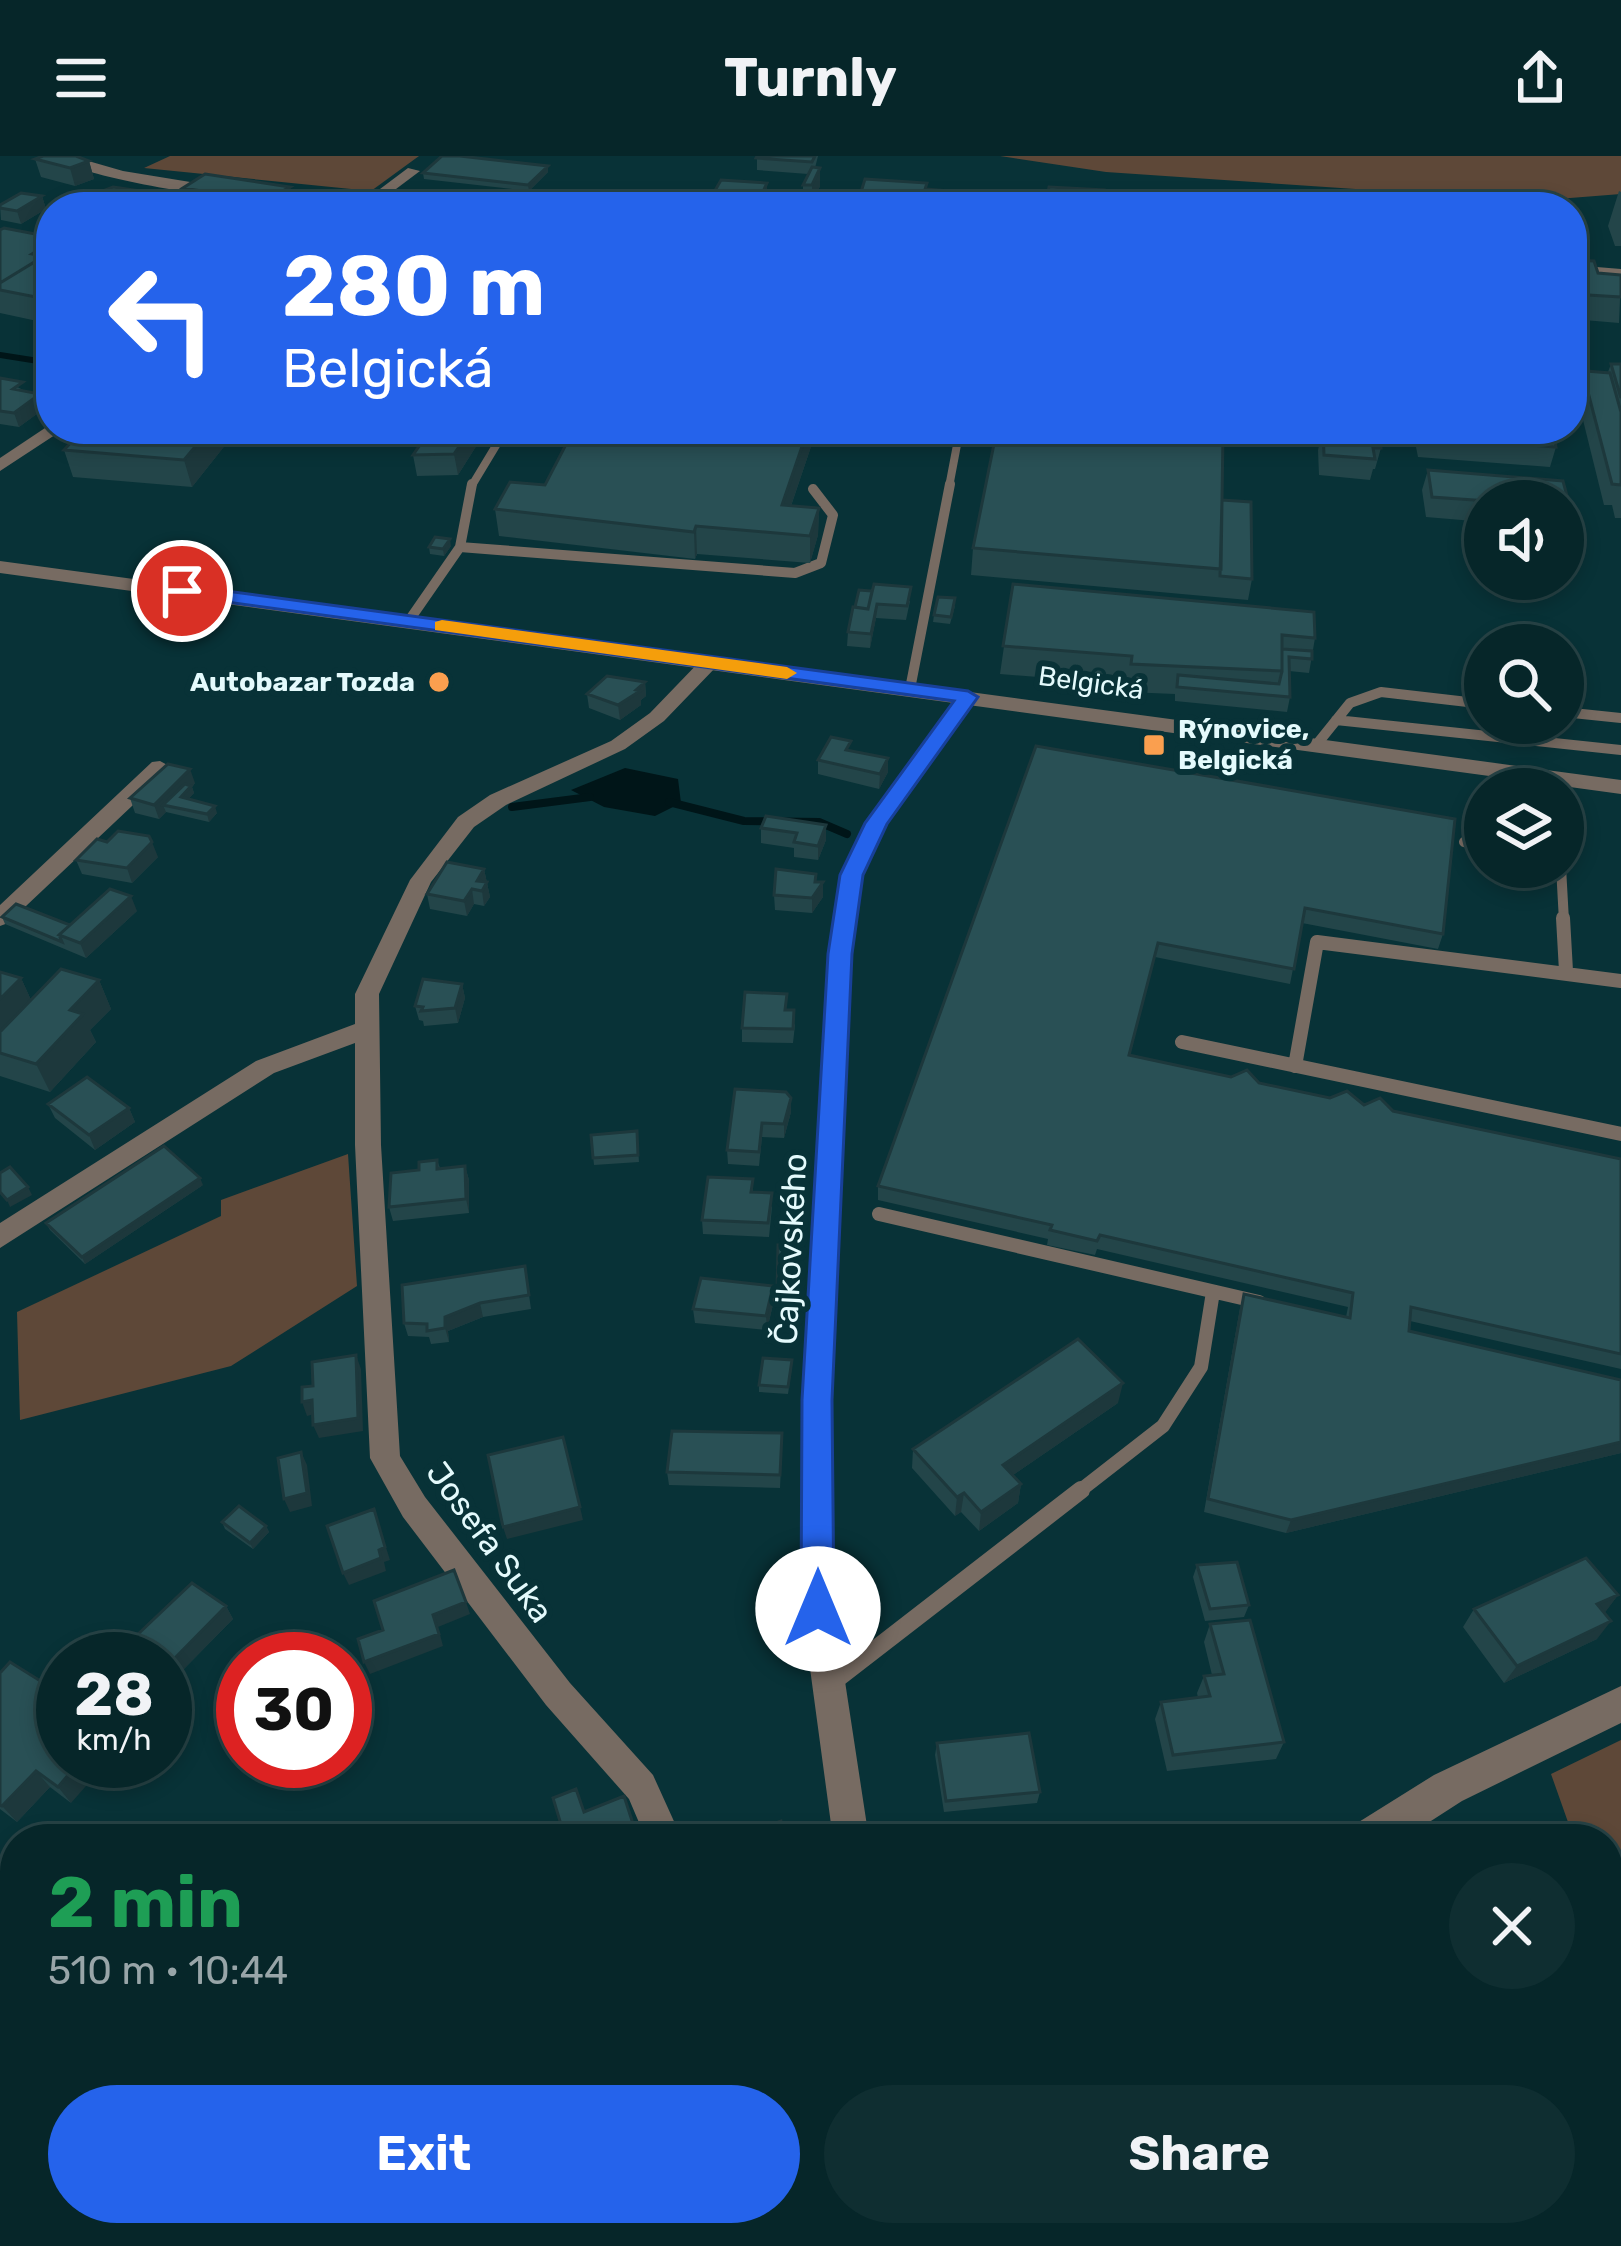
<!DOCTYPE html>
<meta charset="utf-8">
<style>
body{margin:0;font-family:Rubik,sans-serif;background:#0f2e31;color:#f1f3f6;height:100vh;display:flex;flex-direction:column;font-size:45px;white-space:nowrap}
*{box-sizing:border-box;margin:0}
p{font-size:39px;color:#98a5a8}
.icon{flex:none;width:66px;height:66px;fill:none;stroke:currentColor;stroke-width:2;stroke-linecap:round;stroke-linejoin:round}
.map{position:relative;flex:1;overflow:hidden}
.drawer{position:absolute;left:0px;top:1668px;width:1623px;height:423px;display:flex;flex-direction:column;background:#062629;border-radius:48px 48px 0 0;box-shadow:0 6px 18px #0003,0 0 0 3px #274346}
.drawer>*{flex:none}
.hud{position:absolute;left:36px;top:36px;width:1551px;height:252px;border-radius:48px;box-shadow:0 6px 18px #0003,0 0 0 3px #274346;background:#2563eb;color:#fff;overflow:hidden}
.controls{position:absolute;left:1464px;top:324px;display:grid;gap:24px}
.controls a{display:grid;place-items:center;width:120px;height:120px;border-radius:50%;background:#062629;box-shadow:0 6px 18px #0003,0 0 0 3px #274346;font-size:60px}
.speed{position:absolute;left:36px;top:1476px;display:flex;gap:24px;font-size:60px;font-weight:700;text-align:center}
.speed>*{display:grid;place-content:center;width:156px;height:156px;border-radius:50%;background:#062629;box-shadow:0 6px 18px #0003,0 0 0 3px #274346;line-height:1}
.speed small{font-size:30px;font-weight:400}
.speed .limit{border:18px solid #d22;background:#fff;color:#111}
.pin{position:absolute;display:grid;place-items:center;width:102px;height:102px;color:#fff;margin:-51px;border:6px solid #fff;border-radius:50%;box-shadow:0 3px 12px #0007}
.me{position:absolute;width:132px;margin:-66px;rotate:0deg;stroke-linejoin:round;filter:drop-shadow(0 0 9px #0008)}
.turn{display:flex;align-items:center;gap:42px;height:252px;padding:0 48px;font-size:54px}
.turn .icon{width:156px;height:156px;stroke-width:2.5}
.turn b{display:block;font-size:84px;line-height:102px}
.round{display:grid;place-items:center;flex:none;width:126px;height:126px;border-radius:63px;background:#0f2e31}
.overview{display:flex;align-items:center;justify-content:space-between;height:204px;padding:0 48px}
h1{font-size:72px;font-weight:700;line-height:90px;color:#1e9e55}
.cta{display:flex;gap:24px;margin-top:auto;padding:24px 48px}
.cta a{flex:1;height:138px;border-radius:72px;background:#2563eb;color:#fff;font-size:48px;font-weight:700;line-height:138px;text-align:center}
.cta a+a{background:#0f2e31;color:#f1f3f6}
header{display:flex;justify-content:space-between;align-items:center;height:156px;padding:0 48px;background:#062629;font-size:54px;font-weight:700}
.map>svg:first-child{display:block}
</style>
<header><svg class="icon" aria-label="menu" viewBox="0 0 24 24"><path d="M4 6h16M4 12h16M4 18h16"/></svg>Turnly<svg class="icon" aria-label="share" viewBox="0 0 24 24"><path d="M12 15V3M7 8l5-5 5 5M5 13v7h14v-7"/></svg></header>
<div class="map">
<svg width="1621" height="2090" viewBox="0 0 1621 2090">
<rect width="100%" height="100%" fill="#083237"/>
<path fill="#5e4838" d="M170,0h249l-48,35 -227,-23z
M1000,0h621v38l-89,7 -426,-29z
M348,998l9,132 -126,80 -211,54 -3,-108 204,-96v-16z
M1621,1584v175l-13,6v-82h-34l-23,-65z"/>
<path fill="#001518" d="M625,612l53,11 3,24 -26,13 -51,-9 -33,-17z"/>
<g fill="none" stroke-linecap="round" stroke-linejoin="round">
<path stroke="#001518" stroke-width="6" d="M0,199l51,8"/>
<path stroke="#001518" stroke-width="8" d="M669,646l75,19 75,1 28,12
M512,651l78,-10"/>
<path stroke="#776b62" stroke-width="8" d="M993,51l2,-11 16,11
M1572,113l49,4
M1218,273l113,9
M471,331l35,-58
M949,331l11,-58"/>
<path stroke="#776b62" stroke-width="10" d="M460,391l335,26 26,-10 12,-48 -20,-26
M408,466l52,-75 12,-63
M910,533l40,-205
M1563,556l58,6
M1336,564l285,30
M1317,588l33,-41 31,-11 104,12
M1464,686l21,4
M1561,711l3,54"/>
<path stroke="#776b62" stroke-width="14" d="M1563,762l3,53
M1182,886l439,92
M1295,910l22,-124 304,39
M879,1058l380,88
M1077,1337l86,-67 38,-59 12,-75"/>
<path stroke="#776b62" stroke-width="18" d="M833,1526l248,-192"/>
<path fill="#776b62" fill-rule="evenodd" d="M50,0h21l52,15 221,36c-62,0 -244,-21 -294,-51z
M408,12l12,3 -48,36h-16z
M51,268v5h9l-2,4 -58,38v-13z
M710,500l10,6 -3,4 -53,55 -39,28 -119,56 -32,22 -43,55 -52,112 2,151 19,311 25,41 145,186 83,92 29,64h-36l-17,-40 -83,-94 -143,-188 -33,-59 -15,-313v-102l-81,30 -274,175v-25l256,-162 99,-37v-30l55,-114 48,-63 32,-22 121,-54 39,-28 53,-55z
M968,535l10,6 -91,127 -24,51 -11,79 -20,446 2,209 35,230h-36l-31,-230v-209l26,-446 13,-79 24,-52 96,-130z
M160,605l11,6 -3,5 -160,151 -8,3v-21l152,-143z
M488,2076h40l-5,14h-40z
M885,2076h40l-1,14h-40z
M1134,2076h193l6,14h-193z
M1458,2076h40l5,14h-40z"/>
<path fill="#776b62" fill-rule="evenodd" d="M0,405l1621,219v14l-1621,-221z
M1621,1530v37l-159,78 -59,38h-55l6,-14 80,-50z
M0,1730l15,6v46l-15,-6z
M974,2076h187l-5,14h-177z"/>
</g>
<path fill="#234549" d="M757,0h61l-3,12 5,18 -5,12 28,2v7h-145l15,-7v-6l54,-11v12l-3,9 44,3 2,-4h-7v-18l5,-11 -51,-4z
M35,3l54,2 5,18 -19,7 -34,-9z
M548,10v6l-19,19 -105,-12 -1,-6z
M927,27l-1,6 24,2 -3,16 -86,-3v-12z
M290,31l4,19 -3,1h-103l-5,-19z
M1619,35l2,1v54h-6l-7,-20z
M42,40l4,13 -25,15 -20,-4 -1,-15z
M0,74l51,7v87l-51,-11z
M1574,104l24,13 23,2 -2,48 -47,-4v-54z
M1611,208h10v154h-6l-3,-13h-8l-23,-93h-8l-1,-5v-30l2,-7 34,2z
M0,222l27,14 18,16 -26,19 -19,-3z
M238,273l-46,58 -119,-10 -9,-27z
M487,273l-29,46 -41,1 -4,-21z
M817,273l-26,77 28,2 -1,27 -8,28 -113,-9 -2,5 -196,-23 -4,-27 50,-24z
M1323,273l58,19 -6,21h-2l-3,11 -51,-5 -1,-25z
M1419,273h117l20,18 -6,20 -132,-10 -3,-15z
M1428,314l135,11 7,26 -7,19v-25h-78v21l-59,-5 -4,-27z
M1222,344l30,79 -4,21 -277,-25 2,-27z
M451,390l-7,10 -14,-2 -1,-7z
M1013,428l302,54 -6,35 -20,-2 1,26 -3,15 -112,-11v-7l-48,-2v-8l-127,-10z
M859,434l51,11 -4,19 -30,-2 -6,30 -23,-2 1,-14z
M955,450l-5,18 -17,-2 1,-7z
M645,526l1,14 -5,4v5l-21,15 -31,-12 -2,-14z
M1036,590l407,188 -5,15 -136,-26 -12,61 -135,-27 -25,98 491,104v210l-211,-48 -1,10 212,49v73l-335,80 -82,-21 36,-204 4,-14 102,23 2,-10 -251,-58 -2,6 -48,-10 1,-6 -170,-39v-14z
M850,595l38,21 -9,17 -61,-15v-14z
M195,627l-3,4 2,6 -6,6 29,14 -8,9 -43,-10 -7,7 -24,-6 -5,-15z
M826,669v15l-8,20 -24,-3v-9l-33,-5v-15z
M158,701l-26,26 -50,-9 -6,-14z
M484,713l6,28 -6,9 -10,-2 -7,12 -37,-7 -3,-15z
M816,718v8l7,15 -11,16 -37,-3 -1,-15z
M137,755l-51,47 -81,-34 -3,-7 68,8z
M0,816l21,6 10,22 68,-20 12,29 -21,21 6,12 -46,50 -50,-16z
M462,828l3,14 -7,25 -34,3 -1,-5 -4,-1 -4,-14z
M787,854l8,15 -2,18 -51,-1v-14z
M735,933l56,23 -7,26 -22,-1 -3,29 -31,-2 -1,-14z
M48,948l81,4 6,14 -40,28 -40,-32z
M637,975l2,31 -45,3 -3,-30z
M437,1004l3,8 25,-2 4,14v33l-76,8 -4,-14 30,-37z
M753,1023v13l19,15 -3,30 -66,-3 -1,-14z
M203,1029l-118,79 -35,-34 -4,-7z
M801,1088l-4,55h-20l1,-54z
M525,1110l6,43 -48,8 -35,14 1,11 -18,2 -2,-7 -21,-1 -4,-13z
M774,1144l-7,30 -72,-7 -2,-14z
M792,1211l-4,27 -29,-2v-7z
M1118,1247l-105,72 8,9 -3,19 -39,28 -18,-19 -6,4 -43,-48 1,-19z
M782,1290l-2,42 -111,-3 -2,-13z
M222,1366l44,4 3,6 -16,17 -28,-20z
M1197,1409l52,40 -5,12 -39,4 -12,-44z
M1618,1439l-14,18 -7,26 -93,44 -41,-56 11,-18z
M226,1450l7,13 -54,55 -14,-11v-4h-6l-15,-11 -8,-12z
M1210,1468l74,118 -8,17 -109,12 -12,-52 6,-17 37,-4 -1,-5 7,-17 8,-1 -8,-33z
M0,1517l71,130 -21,-16 -33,35 -17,-13z
M243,1536v32l-7,-5 -7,-12z
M937,1587l103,49 -3,11 -93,9 -9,-57z
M615,2076l-4,14h-17l-27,-6 -1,-3z"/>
<path fill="#1d383c" d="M89,5l5,18 -19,7 -5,-18z
M548,10v6l-19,19 -1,-6z
M820,12v18l-8,18v-19z
M767,27v12l-6,12v-11z
M290,31l4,19 -30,1 -1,-6z
M154,37l1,7 -11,7 -4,-4z
M42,40l4,13 -25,15 -4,-13z
M51,86v16l-19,-4z
M40,238l5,14 -26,19 -5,-14z
M210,273h28l-46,58 -8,-27z
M471,273h16l-29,46 -4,-21z
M808,273h9l-35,103v-27z
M819,352l-1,27 -8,28v-27z
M696,370l1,28 -2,5 -1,-27z
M450,383l1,7 -7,10 -1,-7z
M877,448l-1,14 -6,30 1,-14z
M645,526l1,14 -5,4v5l-21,15 -2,-15z
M888,602v14l-9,17 1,-15z
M190,613l5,14 -3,4 2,6 -11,12h-20l3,7 -7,7 -5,-14z
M215,650l2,7 -8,9 -2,-8z
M826,669v15l-8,20v-14z
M152,686l6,15 -26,26 -5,-15z
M484,713l6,28 -6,9 -2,-15 -5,-10z
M816,718v19l7,-11v15l-11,16v-15z
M472,733l2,15 -7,12 -3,-15z
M131,740l6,15 -51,47 -6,-15z
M21,822l10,22 -31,32v-33z
M99,824l12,29 -21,21 6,12 -46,50 -14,-28 34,-54z
M462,828l3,14 -7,25 -3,-15z
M791,942v14l-7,26v-14z
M129,952l6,14 -40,28 -6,-15z
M465,1010l4,14v33l-3,-14z
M200,1022l3,7 -118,79 -3,-7z
M28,1031l4,8 -22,12 -3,-7z
M773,1130l1,14 -7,30 -1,-14z
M480,1147l3,14 -35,14 1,11 -4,-14v-11z
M356,1199l5,14 2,62 -44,7 -6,-13z
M1123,1227l-5,20 -118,81 3,-19z
M312,1244l6,13 -11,3 -5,-14z
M1621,1286v11l-335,80 5,-13z
M301,1296l6,13 5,41 -22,6 -6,-13z
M1021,1328l-3,19 -39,28 2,-19z
M964,1337l-3,19 -6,4 2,-19z
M580,1351l3,13 -76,19 -4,-12z
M378,1366l12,38 -6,2 2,9 -37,14 -6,-12 36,-23z
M266,1370l3,6 -16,17 -3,-6z
M1618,1439l-14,19 -7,-10z
M466,1446l4,12 -32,13 5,19 -73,28 -6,-12 69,-47z
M226,1450l7,13 -54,55 -8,-12z
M1611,1465l-14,18 -93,44 13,-17z
M80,1605h28l-37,42 -13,-16z
M36,1615l14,16 -33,35 -15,-16z
M295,2076h16l-7,14h-16z"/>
<path fill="#295055" stroke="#1d383c" stroke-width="3" d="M43,0h33l13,5 -19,7 -35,-9z
M442,0h18l88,10 -20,19 -105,-12z
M757,0h58l-3,6 -56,-4z
M812,11l8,1 -8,17h-9z
M205,18l85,13 -27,14 -80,-13z
M865,23l62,4 -4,13 -62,-4z
M721,24l46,3 -6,13 -48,-2z
M113,31l41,6 -14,10 28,4h-92l-10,-2z
M1049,31l55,3 -1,6 165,11h-223z
M926,33l24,2 -4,12 -23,-1z
M21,37l21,3 -25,15 -17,-3v-3z
M393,38l95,12 -107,-1z
M659,42l24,6 -2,3h-28z
M812,42l31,2 -3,7h-142l4,-8 106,8z
M883,47l52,4h-54z
M4,72l47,9v5l-19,12 12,2 -44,27v-53z
M51,96v48l-51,-10v-7z
M1574,104l20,1 4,12 23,2v22l-49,-3v-23l6,1z
M1611,208h10v34z
M1574,214l36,3 11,39v73l-9,-1 -24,-92h-8z
M0,222l23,4 -10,7 27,5 -26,19 -14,-2z
M83,273h127l-26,31 -120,-10z
M431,273h40l-17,25 -41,1z
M574,273h234l-26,76 37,3 -9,28 -114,-10 -2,6 -199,-23 15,-27 35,3z
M997,273h154l72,5 -2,135 -248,-21z
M1323,273l56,5 2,14h-8l2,11 -51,-4z
M1422,273h99l32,2 3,16 -133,-10z
M1428,314l135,11 7,26h-7v-6h-75l-56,-4z
M1222,344l29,2 1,77 -32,-3z
M435,381l15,2 -7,10 -14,-2z
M874,428l37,3 -4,19 -30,-2 -6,30 -23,-2 5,-25 15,2z
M1013,428l301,28 1,26 -33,-3v36l-151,-7 1,-8 -129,-10z
M859,434l13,1 -4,18 -13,-2z
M938,441l17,1 -4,19 -17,-2z
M1282,493l30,2v8l-23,-2 1,40 -113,-10 1,-12 101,9 3,-13z
M607,520l38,6 -9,8 4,1 -22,14 -31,-11z
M831,581l20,4 -5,9 42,8 -8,16 -62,-14z
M1036,590l419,73 -12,115 -138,-26 -11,61 -136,-26 -29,112 102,22 16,-7 12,13 71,15 17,-7 17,14 16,-7 13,13 228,48v195l-210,-47 -2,24 212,49v62l-330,78 -83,-21 36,-205 106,24 3,-25 -253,-58 -3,6 -47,-11 2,-5 -174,-39z
M168,608l22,5 -36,36 -24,-7z
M185,628l6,2 -10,11 34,9 -8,8 -44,-9z
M766,660l60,9 -8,21 -24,-4 3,-9 -36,-5z
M118,675l31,5 3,6 -25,26 -51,-8 21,-21 10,3z
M447,706l37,7 -7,12 10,1 -5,9 -10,-2 -8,12 -37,-7z
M776,713l40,5 -1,8h8l-11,16 -38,-3z
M110,733l21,7 -51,47 -21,-8z
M16,748l54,21 -11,10 3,7 -60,-25z
M61,813l38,11 -29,30 13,4 -47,50 -36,-11v-21z
M0,816l21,6 -21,21z
M423,823l39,5 -7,24 -34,3 2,-4 -8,-1z
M745,836l42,2 -2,16h9l-1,19 -51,-1z
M87,921l42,31 -40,27 -41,-31z
M735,933l51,3 5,6 -7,26 -22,-1 -3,29 -32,-2z
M637,975l1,24 -45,3 -2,-23z
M164,990l36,32 -118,79 -36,-34z
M437,1004v9l28,-3 1,33 -77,8 2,-34 28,-3v-8z
M10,1011l18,20 -21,13 -7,-8v-19z
M708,1021l45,2 -2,13 21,1 -4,30 -66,-3z
M801,1088l-4,48h-20l1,-47z
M525,1110l4,29 -49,8 -35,14v11l-18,3v-7l-23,-1 -2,-38z
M701,1122l72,8 -7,30 -73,-7z
M1078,1183l45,44 -120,82 18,19 -40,28 -17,-19 -7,4 -44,-48z
M356,1199l2,63 -45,7 -1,-25 -10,2v-15l11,-1 -1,-24z
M763,1202l29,2 -4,27 -29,-2z
M672,1275l110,2 -2,42 -113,-3z
M563,1281l17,70 -77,20 -15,-72z
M301,1296l6,41 -23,6 -6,-41z
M239,1350l27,20 -16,17 -28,-21z
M374,1353l11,38 -6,3 2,8 -38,15 -16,-47z
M1586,1402l32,37 -21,9 14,17 -94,45 -43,-57z
M1237,1406l12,43 -39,4 -13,-44z
M454,1414l12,32 -33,13 6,19 -75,28 -6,-23 25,-9 -9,-29z
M192,1427l34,23 -55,56 -35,-26z
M1250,1464l34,122 -111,13 -12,-53 49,-6 -6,-20 20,-2 -14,-50z
M10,1506l53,33v66h17l-22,26 -22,-16 -34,35 -2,-1v-132z
M243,1536v26l-14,-11z
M1029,1577l11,59 -94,9 -9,-58z
M576,1633l8,23 40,-16 14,43h-117l-1,-2 40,-16 -7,-23z
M781,1665l4,18h-48v-1z
M1608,1882l13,14v50l-13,13z
M177,2076h118l-7,14h-119z
M567,2076h45l-3,14 -43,-9z
M754,2082l33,8h-35z"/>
<path fill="#2563eb" stroke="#184099" stroke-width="3" d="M182,429l786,106 10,6 -91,127 -24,51 -11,79 -20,446 2,209 -5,10 -11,5 -12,-5 -5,-10 1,-209 26,-446 12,-79 25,-52 89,-122 -779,-106 -3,-4z"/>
<path fill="#f59e0b" d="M442,464l345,47 10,6 -10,6 -352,-49v-8z"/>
<g fill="#fa9f4f" stroke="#083237" stroke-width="4.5">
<circle cx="439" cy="526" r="12"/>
<rect x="1142" y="577" width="24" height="24" rx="6"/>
</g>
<g text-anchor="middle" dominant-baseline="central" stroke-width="12" stroke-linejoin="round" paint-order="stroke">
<g font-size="27" font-weight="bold" fill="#e4fafc" stroke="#083237" text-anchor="end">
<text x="415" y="526">Autobazar Tozda</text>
<text x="1178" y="573" text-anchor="start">Rýnovice,<tspan x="1178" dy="31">Belgická</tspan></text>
</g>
<g font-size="27" fill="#e4fafc" stroke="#083237">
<text transform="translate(1091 527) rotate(8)">Belgická</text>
</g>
<g font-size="33" fill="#e4fafc" stroke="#083237">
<text transform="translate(790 1093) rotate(-87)">Čajkovského</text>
<text transform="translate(490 1386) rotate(54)">Josefa Suka</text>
</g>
</g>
</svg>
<div class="controls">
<a><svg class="icon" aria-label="sound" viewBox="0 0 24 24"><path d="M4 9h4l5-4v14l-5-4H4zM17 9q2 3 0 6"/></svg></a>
<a><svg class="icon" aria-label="search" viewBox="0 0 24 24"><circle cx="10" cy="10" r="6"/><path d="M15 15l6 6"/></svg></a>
<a><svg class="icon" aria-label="layers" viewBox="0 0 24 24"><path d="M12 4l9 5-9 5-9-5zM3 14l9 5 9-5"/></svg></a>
</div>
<div class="speed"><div>28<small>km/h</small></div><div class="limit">30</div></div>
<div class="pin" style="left:182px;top:435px;background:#d93025"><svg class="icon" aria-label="arrive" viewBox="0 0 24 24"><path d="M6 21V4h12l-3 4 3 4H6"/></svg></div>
<svg class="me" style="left:818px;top:1453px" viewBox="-20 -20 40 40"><circle r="19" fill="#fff"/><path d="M0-13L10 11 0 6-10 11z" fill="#2563eb"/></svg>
<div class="hud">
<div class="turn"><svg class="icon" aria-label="left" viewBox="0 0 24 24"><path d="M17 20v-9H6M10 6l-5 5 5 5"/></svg><div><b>280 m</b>Belgická</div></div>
</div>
<section class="drawer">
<div class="overview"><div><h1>2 min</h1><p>510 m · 10:44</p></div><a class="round"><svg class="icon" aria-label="close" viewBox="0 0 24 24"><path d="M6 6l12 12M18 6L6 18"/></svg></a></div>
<div class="cta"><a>Exit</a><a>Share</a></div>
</section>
</div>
